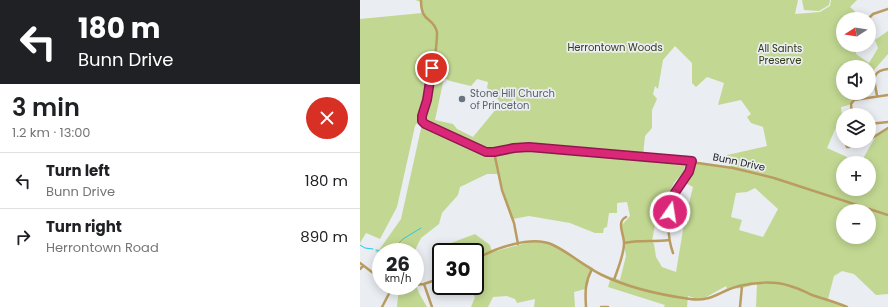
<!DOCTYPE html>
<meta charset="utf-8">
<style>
body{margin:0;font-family:Poppins,sans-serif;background:#f2f2f2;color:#202124;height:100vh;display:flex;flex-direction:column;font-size:15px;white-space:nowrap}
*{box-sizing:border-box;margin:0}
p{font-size:13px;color:#757577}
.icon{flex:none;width:22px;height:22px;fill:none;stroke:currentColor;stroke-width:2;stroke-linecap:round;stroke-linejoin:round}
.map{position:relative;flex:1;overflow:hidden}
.sheet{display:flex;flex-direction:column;background:#fff;width:360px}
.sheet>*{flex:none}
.top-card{background:#202124;color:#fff;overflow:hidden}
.needle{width:26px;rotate:258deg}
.buttons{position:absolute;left:476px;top:12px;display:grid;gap:8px}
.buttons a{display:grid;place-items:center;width:40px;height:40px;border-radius:50%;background:#fff;box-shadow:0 2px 10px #0003;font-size:20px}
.speed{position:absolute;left:12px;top:243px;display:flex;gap:8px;font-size:20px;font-weight:700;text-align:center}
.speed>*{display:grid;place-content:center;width:52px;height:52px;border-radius:50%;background:#fff;box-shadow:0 2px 10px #0003;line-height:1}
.speed small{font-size:10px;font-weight:400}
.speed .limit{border:2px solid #111;border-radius:6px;background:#fff;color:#111}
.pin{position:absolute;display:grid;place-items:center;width:34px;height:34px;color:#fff;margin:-17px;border:2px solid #fff;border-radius:50%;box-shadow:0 1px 4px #0007}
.me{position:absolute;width:44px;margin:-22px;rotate:13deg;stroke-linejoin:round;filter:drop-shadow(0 0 3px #0008)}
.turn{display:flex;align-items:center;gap:14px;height:84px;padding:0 12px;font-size:18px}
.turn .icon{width:52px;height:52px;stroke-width:2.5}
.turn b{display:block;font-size:28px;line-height:34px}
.round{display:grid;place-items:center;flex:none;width:42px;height:42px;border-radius:21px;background:#f2f2f2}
.overview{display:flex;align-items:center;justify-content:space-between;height:68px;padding:0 12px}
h1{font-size:24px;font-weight:600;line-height:30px}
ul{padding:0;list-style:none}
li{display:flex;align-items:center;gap:12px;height:56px;padding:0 12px;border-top:1px solid #e0e0e0}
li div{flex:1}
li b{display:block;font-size:15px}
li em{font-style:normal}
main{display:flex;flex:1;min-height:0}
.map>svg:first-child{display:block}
</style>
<main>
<section class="sheet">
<div class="top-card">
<div class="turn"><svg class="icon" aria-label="left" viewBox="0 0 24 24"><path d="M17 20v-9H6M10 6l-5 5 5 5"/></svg><div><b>180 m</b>Bunn Drive</div></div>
</div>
<div class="overview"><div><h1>3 min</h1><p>1.2 km · 13:00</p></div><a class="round" style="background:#d93025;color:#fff"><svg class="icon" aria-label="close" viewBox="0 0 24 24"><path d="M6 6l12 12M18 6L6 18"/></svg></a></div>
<ul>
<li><svg class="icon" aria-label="left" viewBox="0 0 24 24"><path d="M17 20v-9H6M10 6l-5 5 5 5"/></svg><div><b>Turn left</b><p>Bunn Drive</p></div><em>180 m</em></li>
<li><svg class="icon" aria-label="right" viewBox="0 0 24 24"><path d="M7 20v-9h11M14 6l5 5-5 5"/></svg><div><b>Turn right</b><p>Herrontown Road</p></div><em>890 m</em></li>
</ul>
</section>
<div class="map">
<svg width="528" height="307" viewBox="0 0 528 307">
<rect width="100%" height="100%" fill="#eaedf1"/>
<path fill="#c2d892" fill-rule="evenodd" d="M55,0h383l-3,14 25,-2 10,-6 1,-6h26l-7,7 12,11 -19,1v26h12l1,9 13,9 9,-15 -3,-8 13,-9v23l-14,16 -3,12 -2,1v-16h-26v26h14c-1,10 -7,12 -16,14l2,21 -6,-3 -10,23 20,9 -2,4 4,2h-6v26h26v-26h-16l1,-2 7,1 15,-26 12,-8v166l-12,1 -22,-21 -12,-3 -8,5 -6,23 19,8h-91l1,-23 -15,4 -15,1 -1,-3 -25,14 -13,-4 -1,11h-23l1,-2 -57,-18 3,-10 9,3 6,-24 -5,-30 9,-10 -3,-14 -10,1v10h-8l-2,14 -3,1 -1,5h-8l-25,-10 -41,-7 -16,3 -15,-45h-11l-27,13 -2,8 -16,18 -3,11 -18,14 -6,12 -3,2h-31v4l-6,-5 4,-1 22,-31 21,-95 -4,-2 -3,4 -18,81 -17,32 -14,-6 -6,10v-224l62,-6 -1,-11zM315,46l17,17v20l4,4 11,-10 17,6 -6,22 23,-5 10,14 -4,3 4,6 12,4 4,19 -40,9 4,12 -39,-6 -4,14 -6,6 11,6 -9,37 -8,48 -14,-5 -6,-10 -2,-13 -2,-3 8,-43 8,-2 6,-13 10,-12 2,-12 -43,-3 2,-20 7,-8v-18l5,-11 -4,-5 2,-8 3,3 5,-29zM84,78l6,3 21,5 6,-7 11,3 -1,6 14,15 -28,34 -16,-8 -4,-5 -18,-4zM395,188l23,21 -15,28 -24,-7 3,-10 -11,-3 5,-24 11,-1zM483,211h26v26h-26z
M442,0h28l-1,5 -10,6 -15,-1z
M115,234l15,11 2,7 42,-11 15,2 44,25 -8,21 -11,3 1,15h-41l1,-8 -18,4 -2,-4 -8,-3 -14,1 -5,10h-17l4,-10 -8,-11h8v-34h-29l-3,-6z
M55,282l4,11 8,14h-30l2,-21h16z"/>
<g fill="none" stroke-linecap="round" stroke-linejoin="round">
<path stroke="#26c9e4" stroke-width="1" d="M0,245l5,3 8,1
M16,250l14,2 13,-13 18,-11"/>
<path stroke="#ba9c61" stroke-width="2.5" d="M61,0c0,24 12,16 16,32 0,21 -5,44 -10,65 -1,7 -7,16 -5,24l3,3 39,17 15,8 11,3h7l21,-5h11l140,12 64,9 41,10 114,37
M508,19l5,-5 15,-5
M517,96c-2,-14 -8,-25 11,-27
M492,115l-1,-11 3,-4 34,-5
M509,124l19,-2
M509,140l19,-12
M485,141l2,6h2l3,-4
M490,141c4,4 11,1 16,0
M134,152l8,38 12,33 4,21
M264,243c15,-3 30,-1 45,-3
M313,253c-7,-19 -6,-47 4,-64 6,-12 12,-13 15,-28
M115,260c19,-12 57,-25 78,-15 17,8 32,22 49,30 27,13 59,20 88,24 23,3 29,-8 49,-13 15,-4 36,-5 51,0 8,2 15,6 22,9 12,4 24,7 35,12
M0,263l21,16
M0,269l3,-3
M254,280c4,-12 10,-25 10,-37 0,-9 -8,-21 2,-26
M64,284l8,23
M55,285l9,-1 17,-6
M22,307l11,-21
M226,307c-1,-15 -1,-25 6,-38
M241,307h7
M380,307l2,-21"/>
</g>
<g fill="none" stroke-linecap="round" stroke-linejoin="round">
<g stroke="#8e194d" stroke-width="10">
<path id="route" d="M72,68l-5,32 -5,16v5l3,3 61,28h8l20,-4 15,-1 163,14 -3,11 -15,22 -4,18"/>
</g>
<use href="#route" stroke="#db2777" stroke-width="7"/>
</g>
<circle fill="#6b7280" stroke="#eaedf1" stroke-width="1.5" cx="102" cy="99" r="4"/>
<g text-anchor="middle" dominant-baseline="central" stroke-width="3.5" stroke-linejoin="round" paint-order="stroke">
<g font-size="10" fill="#313b13" stroke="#eaedf1">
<text x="255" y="47">Herrontown Woods</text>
<text x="420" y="48">All Saints<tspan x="420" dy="12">Preserve</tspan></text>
</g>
<g font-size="10" fill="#5b616d" stroke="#eaedf1" text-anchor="start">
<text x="110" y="93">Stone Hill Church<tspan x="110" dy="12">of Princeton</tspan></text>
</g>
<g font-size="10" fill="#232425" stroke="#eaedf1">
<text transform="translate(379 162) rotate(12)">Bunn Drive</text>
</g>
</g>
</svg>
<div class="buttons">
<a><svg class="needle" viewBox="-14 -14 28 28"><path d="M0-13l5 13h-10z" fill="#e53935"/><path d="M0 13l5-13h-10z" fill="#757577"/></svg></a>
<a><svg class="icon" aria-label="sound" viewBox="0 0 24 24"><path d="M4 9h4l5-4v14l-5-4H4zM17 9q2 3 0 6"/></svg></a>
<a><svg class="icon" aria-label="layers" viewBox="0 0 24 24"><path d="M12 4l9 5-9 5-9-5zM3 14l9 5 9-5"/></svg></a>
<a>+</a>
<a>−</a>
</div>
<div class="speed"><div>26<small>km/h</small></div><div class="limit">30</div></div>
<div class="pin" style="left:72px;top:68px;background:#d93025"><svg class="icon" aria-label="arrive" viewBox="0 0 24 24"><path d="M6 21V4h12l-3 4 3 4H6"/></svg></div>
<svg class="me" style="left:310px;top:212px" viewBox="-20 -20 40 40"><circle r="17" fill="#db2777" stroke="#fff" stroke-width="3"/><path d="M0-11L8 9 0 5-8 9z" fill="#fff"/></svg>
</div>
</main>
